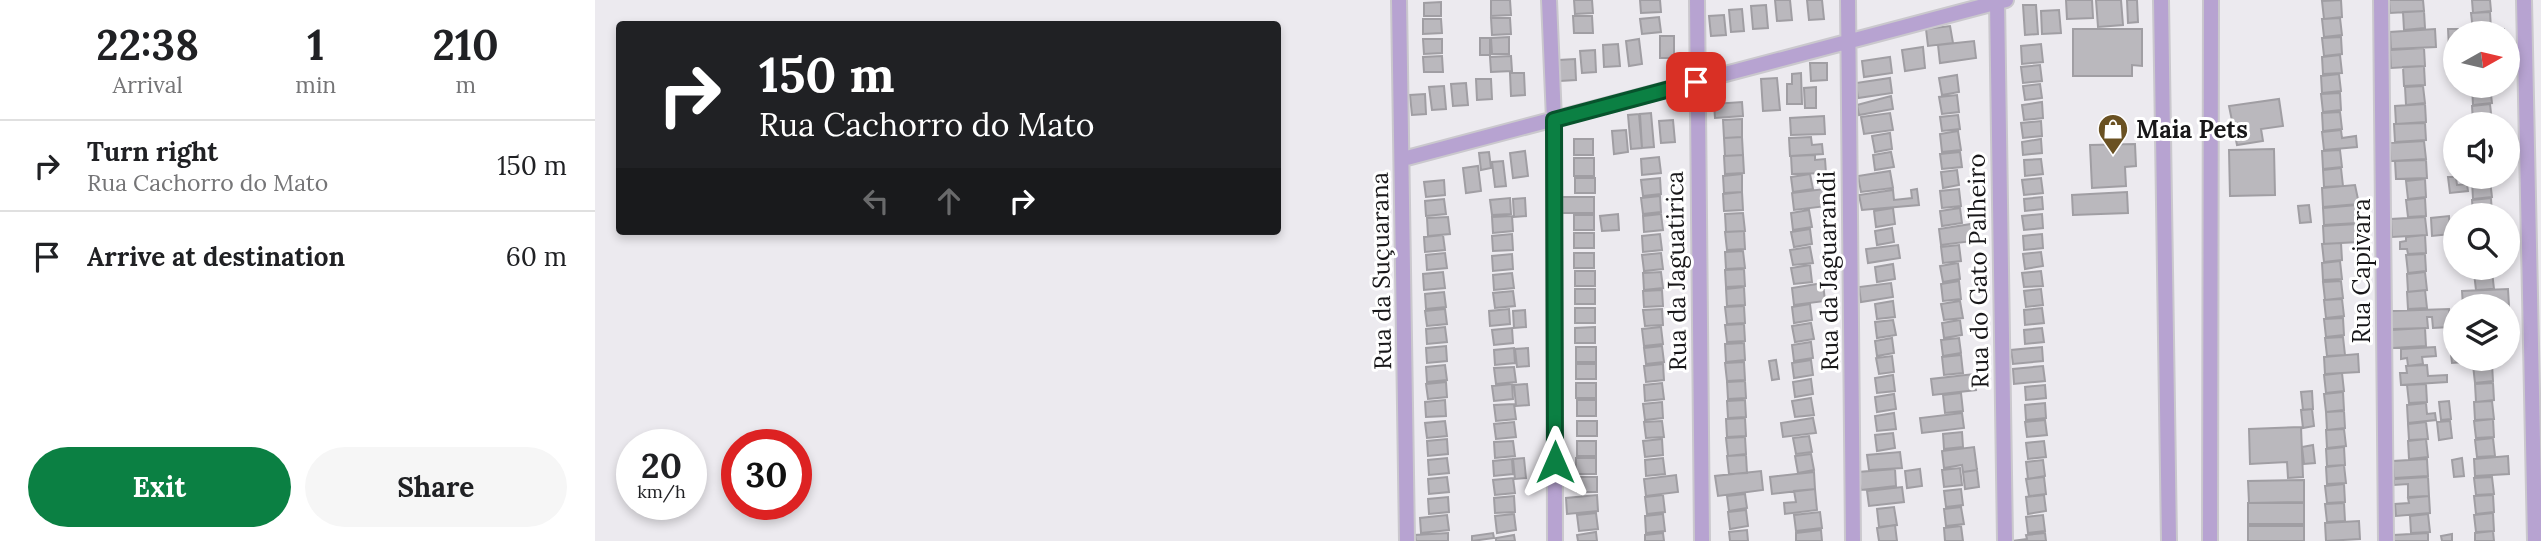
<!DOCTYPE html>
<meta charset="utf-8">
<style>
body{margin:0;font-family:Lora,serif;background:#f6f6f6;color:#202124;height:100vh;display:flex;flex-direction:column;font-size:26px;white-space:nowrap}
*{box-sizing:border-box;margin:0}
p{font-size:23px;color:#757577}
.icon{flex:none;width:38px;height:38px;fill:none;stroke:currentColor;stroke-width:2;stroke-linecap:round;stroke-linejoin:round}
.map{position:relative;flex:1;overflow:hidden}
.side{display:flex;flex-direction:column;background:#fff;width:595px}
.side>*{flex:none}
.hud{position:absolute;left:21px;top:21px;width:665px;height:214px;border-radius:7px;box-shadow:0 4px 10px #0003;background:#202124;color:#fff;overflow:hidden}
.needle{width:46px;rotate:82deg}
.buttons{position:absolute;left:1848px;top:21px;display:grid;gap:14px}
.buttons a{display:grid;place-items:center;width:77px;height:77px;border-radius:50%;background:#fff;box-shadow:0 4px 10px #0003;font-size:35px}
.speed{position:absolute;left:21px;top:429px;display:flex;gap:14px;font-size:35px;font-weight:700;text-align:center}
.speed>*{display:grid;place-content:center;width:91px;height:91px;border-radius:50%;background:#fff;box-shadow:0 4px 10px #0003;line-height:1}
.speed small{font-size:18px;font-weight:400}
.speed .limit{border:10px solid #d22;background:#fff;color:#111}
.pin{position:absolute;display:grid;place-items:center;width:60px;height:60px;color:#fff;margin:-30px;border-radius:14px;box-shadow:0 4px 10px #0006}
.me{position:absolute;width:77px;margin:-38px;rotate:0deg;stroke-linejoin:round;filter:drop-shadow(0 0 5px #0008)}
.turn{display:flex;align-items:center;gap:24px;height:147px;padding:0 28px;font-size:32px}
.turn .icon{width:91px;height:91px;stroke-width:2.5}
.turn b{display:block;font-size:49px;line-height:60px}
.lanes{display:flex;align-items:center;height:66px;padding:0 28px;background:#0003;justify-content:center;gap:35px;direction:ltr}
.lanes .off{opacity:.35}
.eta{display:flex;justify-content:space-evenly;align-items:center;height:119px;text-align:center}
.eta b{font-size:42px;font-weight:700;line-height:49px}
.button{display:flex;gap:14px;margin-top:auto;padding:14px 28px}
.button a{flex:1;height:80px;border-radius:42px;background:#0b8043;color:#fff;font-size:28px;font-weight:700;line-height:80px;text-align:center}
.button a+a{background:#f6f6f6;color:#202124}
ul{padding:0;list-style:none}
li{display:flex;align-items:center;gap:21px;height:91px;padding:0 28px;border-top:2px solid #e0e0e0}
li div{flex:1}
li b{display:block;font-size:26px}
li em{font-style:normal}
main{display:flex;flex:1;min-height:0}
.map>svg:first-child{display:block}
</style>
<main>
<section class="side">
<div class="eta">
<div><b>22:38</b><p>Arrival</p></div>
<div><b>1</b><p>min</p></div>
<div><b>210</b><p>m</p></div>
</div>
<ul>
<li><svg class="icon" aria-label="right" viewBox="0 0 24 24"><path d="M7 20v-9h11M14 6l5 5-5 5"/></svg><div><b>Turn right</b><p>Rua Cachorro do Mato</p></div><em>150 m</em></li>
<li><svg class="icon" aria-label="arrive" viewBox="0 0 24 24"><path d="M6 21V4h12l-3 4 3 4H6"/></svg><div><b>Arrive at destination</b></div><em>60 m</em></li>
</ul>
<div class="button"><a>Exit</a><a>Share</a></div>
</section>
<div class="map">
<svg width="1946" height="541" viewBox="0 0 1946 541">
<rect width="100%" height="100%" fill="#eceaef"/>
<path fill="#bab8bd" stroke="#a09ea3" stroke-width="2" d="M896,0h19l1,15 -20,1z
M979,0h18l1,13 -18,1z
M1045,0h20l1,12 -20,1z
M1180,0h15l2,20 -15,1z
M1212,0h15l2,19 -15,1z
M1471,0h26l1,18 -26,1z
M1501,0h25l2,25 -25,2z
M1532,0h10l1,22 -10,1z
M1746,0l1,17 -18,2 -2,-18z
M1794,0h34l1,11 -34,2z
M1877,0h18l1,11 -18,2z
M846,2v14h-17v-13z
M1171,5l2,23 -15,1 -2,-23z
M1428,5h13l2,29 -13,1z
M1147,9l2,22 -13,1 -2,-22z
M1464,10l2,23 -19,1 -1,-23z
M1829,11l1,17 -21,2 -1,-18z
M1895,12l1,17 -18,2 -2,-18z
M1129,15l2,20 -15,1 -2,-20z
M978,16h19l1,17h-19z
M1064,17l2,15 -19,2 -2,-15z
M896,18h19l1,16 -19,1z
M1745,18l2,17 -18,2 -2,-18z
M828,19h18l1,14 -19,1z
M1355,26l3,17 -25,3 -2,-17z
M1478,29h69v37l-10,-1v11h-59z
M1840,29l1,18 -45,2 -1,-17z
M1853,29h10l-3,19h-6z
M1909,29v4h-33v-2z
M1065,36h14v22h-14z
M914,37v17h-17l-1,-16z
M1746,37l1,17 -18,2 -2,-18z
M885,38h10v17h-10z
M828,39h19v14l-18,1z
M1044,39l3,25 -13,2 -3,-25z
M1379,41l2,17 -36,5 -2,-18z
M1023,44l2,22 -16,1 -1,-22z
M1446,44l2,18 -21,2 -1,-18z
M1328,47l2,21 -20,3 -3,-21z
M1829,48l1,18 -34,2 -1,-18z
M1000,50l1,22 -14,1 -2,-22z
M1745,55l2,18 -19,1 -1,-17z
M847,56l1,16h-19l-1,-15z
M916,56l1,15 -21,1 -1,-15z
M1295,57l2,16 -28,4 -2,-16z
M980,59l1,21 -16,1 -1,-21z
M1215,63h17v17l-16,1z
M1445,65l2,16 -19,2 -2,-16z
M1829,66l1,19 -21,1 -1,-19z
M915,73h14l1,22 -14,1z
M1206,73l1,31h-15v-20h5v-10z
M1744,74l2,17 -19,2 -1,-17z
M1362,75l2,17 -17,3 -3,-17z
M1182,78l3,32 -17,1 -2,-32z
M1295,78l2,15 -34,5 -2,-15z
M881,79h15l1,20 -15,1z
M871,83l2,22 -15,1 -2,-22z
M1445,84l2,14 -17,2 -2,-14z
M849,86l2,23 -14,1 -3,-23z
M1828,86l2,17 -19,2 -1,-18z
M1895,86l2,17 -19,2 -1,-18z
M1221,87v21h-11l-1,-20z
M1745,93l1,17 -18,2 -2,-18z
M830,94l1,20 -14,1 -2,-20z
M1362,95l2,17 -17,2 -3,-17z
M1296,96l2,13 -34,6 -2,-10z
M1684,99l4,27 -22,3 2,12 -26,4 -8,-39z
M1147,102l1,14 -28,2 -1,-14z
M1447,102l1,16 -19,2 -2,-15z
M1830,104l1,18 -30,2 -1,-18z
M1895,104l2,18 -19,1 -1,-17z
M1745,112l2,17 -19,2 -1,-18z
M1056,113l3,34 -12,1 -2,-34z
M1295,113l3,17 -29,4 -3,-17z
M1044,114l3,34 -11,1 -3,-34z
M1363,115l2,14 -18,2 -2,-14z
M1229,116l1,18 -34,1 -1,-17z
M1147,119v18l-18,1 -1,-18z
M1078,120l2,22 -14,1 -2,-22z
M1446,121l1,15 -19,2 -2,-15z
M1830,123l1,17 -31,2 -1,-18z
M1031,130l2,22 -14,2 -2,-23z
M1746,130l1,8 14,-2 1,11 -33,3 -2,-18z
M1363,131l3,19 -19,2 -2,-18z
M1295,133l2,16 -17,3 -3,-16z
M1147,137l1,18 -18,1 -1,-18z
M1216,137l1,8 10,-1 1,10 -33,2 -1,-18z
M979,139h19v16h-19z
M1446,139l1,14 -19,2 -1,-13z
M1829,141l2,18 -35,2 -1,-18z
M1540,144l1,22 -11,1 1,19 -34,2 -2,-43z
M1679,149l1,46 -45,1 -1,-46z
M1745,150l2,17 -19,2 -1,-18z
M930,151l3,25 -15,2 -3,-25z
M894,152l2,16 -10,2 -2,-17z
M1296,152l3,15 -19,3 -2,-15z
M1365,152l2,15 -20,2 -2,-15z
M1148,155l1,18 -19,1 -1,-18z
M1220,155v5l10,-1 1,14 -34,1 -1,-18z
M1064,157l2,16 -19,2 -1,-16z
M979,158h20v18h-20z
M1446,159l2,15 -18,2 -1,-16z
M1831,160l1,18 -31,1 -1,-18z
M908,161l3,25 -11,1 -3,-25z
M883,166l3,25 -15,2 -3,-25z
M1746,168l2,18 -19,1 -1,-17z
M1362,170l2,15 -16,3 -2,-16z
M1295,171l3,17 -32,4 -3,-16z
M1147,174v18l-18,1 -1,-17z
M1215,174l3,15 -20,3 -2,-15z
M1853,177h8l1,8 10,-1 1,7 -18,2z
M980,178h20v15h-20z
M1065,178l1,16 -18,2 -2,-16z
M1446,178l2,15 -19,2 -2,-15z
M1830,179l1,18 -18,2 -2,-18z
M849,180l1,15 -19,2 -2,-15z
M1895,180l2,17 -19,2 -1,-18z
M1760,185l4,19 -36,3 -1,-19z
M1229,189l3,17 -33,4 -2,-17z
M1322,189l2,16 -57,5 -3,-15 34,-5 1,10 18,-2 -1,-8z
M1364,189l2,17 -19,2 -2,-17z
M1147,192l1,18 -19,1 -1,-17z
M1532,192l1,21 -55,2 -1,-20z
M1065,196l1,16 -18,2 -2,-16z
M961,197h38v16h-38z
M1447,197l1,12 -18,2 -1,-12z
M915,198l1,16 -19,1 -2,-15z
M930,198l1,18 -12,1 -1,-18z
M1830,198l1,18 -18,1 -2,-17z
M1896,198l1,17h-19l-1,-15z
M849,199l2,15 -20,2 -1,-15z
M1714,205l2,17 -11,1 -2,-17z
M1762,205l1,18 -34,2 -1,-17z
M1298,208l2,16 -19,3 -2,-16z
M1365,208l2,15 -20,3 -2,-15z
M1214,210l3,17 -19,3 -2,-17z
M1148,213l2,18 -19,1 -1,-18z
M1023,214l1,16 -17,1 -2,-15z
M1066,214l2,16 -19,2 -1,-16z
M1447,214l1,14 -19,2 -2,-14z
M979,215h20v15h-20z
M917,216l1,15 -20,2 -1,-16z
M1854,216l1,18 -18,2 -1,-18z
M853,217l2,17 -22,2 -1,-18z
M1830,217l2,18 -35,2 -1,-18z
M1376,224l2,17 -32,4 -2,-16z
M1762,224l1,18 -34,2 -1,-18z
M1297,228l2,14 -17,3 -2,-14z
M1215,229l2,15 -18,3 -3,-15z
M1149,231l1,18 -18,1 -2,-18z
M979,233h20v15h-20z
M917,234l1,16 -20,1 -1,-15z
M1065,234l2,16 -19,2 -1,-16z
M1447,234l1,14 -19,2 -1,-14z
M848,235l2,15 -20,2 -1,-15z
M1830,235l1,18 -18,1 -1,-5h-7v-7l6,-1v-4z
M1746,243l1,17 -18,2 -2,-18z
M1303,245l2,13 -32,5 -2,-14z
M1364,245l2,16 -18,2 -2,-16z
M1215,247l3,16 -20,2 -3,-15z
M1148,251l2,17 -19,1 -1,-17z
M1446,252l2,14 -18,3 -2,-15z
M850,253l2,15 -20,2 -1,-15z
M979,253h20v15h-20z
M1066,253l2,16 -19,2 -2,-16z
M917,254l1,15 -20,2 -1,-15z
M1830,254l1,17 -18,2 -2,-18z
M1745,261l2,18 -19,1 -1,-17z
M1363,263l2,16 -17,3 -3,-16z
M1298,264l2,15 -18,3 -2,-15z
M1215,265l2,17 -18,2 -3,-16z
M1880,268h19v3l-18,1z
M1149,269l1,17 -19,1 -1,-17z
M980,271h20v15h-20z
M1446,271l2,15 -19,1 -2,-14z
M1897,271l2,18 -18,1 -2,-17z
M848,272l2,16 -21,2 -1,-16z
M1066,272l2,16 -19,2 -1,-17z
M1830,272l2,18 -19,2 -1,-18z
M917,273l2,15 -20,2 -1,-15z
M1364,281l2,18 -18,2 -2,-17z
M1746,281l2,17 -18,2 -2,-18z
M1228,283l2,18 -31,4 -2,-17z
M1296,283l2,14 -32,5 -2,-15z
M1149,287l1,18 -18,1 -1,-17z
M980,289h20v15h-20z
M1446,289l2,16 -17,2 -2,-16z
M1913,289l1,17h-46l-1,-15z
M1067,290l1,16 -19,1 -1,-16z
M1830,290l2,18 -19,1 -1,-17z
M918,291l2,15 -20,2 -2,-15z
M849,292l2,15 -20,2 -1,-15z
M1747,299l2,17 -18,2 -2,-18z
M1298,301l2,16 -18,2 -2,-15z
M1365,301l3,17 -19,2 -3,-16z
M1215,304l2,16 -18,3 -2,-16z
M1149,306l1,17 -18,1 -2,-17z
M980,308h20v15h-20z
M1447,308l2,15 -19,2 -1,-15z
M850,309l2,15 -20,2 -2,-15z
M914,309l1,15 -20,2 -1,-15z
M1067,309l1,16 -18,1 -2,-16z
M1854,309l1,18 -17,1 -1,-11h-5l1,11 -36,1 -1,-18z
M930,310l1,17 -12,1 -1,-17z
M1748,318l1,17 -18,2 -2,-18z
M1298,320l3,15 -19,3 -2,-16z
M1365,320l2,15 -18,3 -2,-15z
M1216,323l3,16 -19,3 -3,-16z
M1149,324l1,17 -18,1 -2,-17z
M850,327l2,15 -20,2 -1,-15z
M1000,327v16h-20v-15z
M1066,327l2,17 -19,2 -2,-17z
M917,328l1,15 -19,2 -2,-15z
M1447,328l2,14 -19,2 -1,-14z
M1830,328l1,18 -34,2 -1,-18z
M1748,337l2,18 -18,1 -2,-18z
M1297,338l2,15 -17,3 -2,-15z
M1364,338l2,15 -18,3 -2,-16z
M1216,342l2,16 -19,3 -2,-16z
M1149,343l1,17 -19,2 -1,-18z
M1860,345v14h9v3l-12,1 -2,-17z
M851,346l1,15 -20,2 -1,-15z
M1067,346l2,16 -18,2 -2,-16z
M981,347h20v15h-20z
M1447,347l1,14 -30,3 -2,-14z
M1840,347l1,9 -14,1 1,7 -15,2 -1,-8 -6,1v-10z
M919,348l1,15 -20,2 -1,-15z
M933,348l1,18 -12,1 -2,-18z
M1763,354l1,18 -34,2 -1,-17z
M1366,355l2,18 -19,2 -2,-18z
M1297,356l2,16 -15,2 -3,-16z
M1881,359h18l1,4 -19,1z
M1181,360l3,19 -7,1 -3,-19z
M1216,360l2,15 -19,3 -2,-15z
M1149,362l1,18 -18,1 -2,-18z
M981,364h20v15h-20z
M1068,364l1,16 -18,2 -2,-16z
M1897,364l1,17 -18,2 -2,-18z
M850,365l2,15 -20,2 -1,-15z
M1832,365l1,11 19,-1v7l-46,3 -1,-12h7l-1,-7z
M1448,366l2,15 -31,3 -1,-15z
M919,367l2,15 -20,2 -2,-16z
M1747,373l2,18 -18,2 -2,-18z
M1379,374l2,16 -43,5 -2,-16z
M1298,375l2,16 -18,2 -2,-15z
M1216,379l2,15 -18,3 -2,-15z
M1150,381l1,17 -18,1 -1,-17z
M851,382l1,15 -19,2 -2,-15z
M981,383h20v15h-20z
M1067,383l2,16 -19,2 -1,-16z
M1898,383l1,17 -18,2 -1,-18z
M917,384l1,15 -19,2 -2,-15z
M932,384l2,21 -13,1 -2,-21z
M1831,384l1,18 -18,1 -2,-18z
M1450,385l1,13 -20,2 -1,-13z
M1717,391l1,18 -10,1 -2,-18z
M1748,392l1,18 -18,2 -2,-18z
M1366,393l2,18 -18,2 -2,-18z
M1299,394l2,15 -19,3 -2,-15z
M1216,398l3,17 -19,2 -3,-16z
M850,400l1,16 -20,1 -1,-15z
M982,400h19v16h-19z
M1150,400l1,17 -18,1 -1,-17z
M1854,401l2,18 -10,1 -2,-18z
M1897,401l2,18 -19,1 -1,-18z
M1067,402l1,16 -18,2 -2,-16z
M1450,403l1,15 -20,2 -1,-15z
M1831,403l1,11 8,-1 1,7 -28,3 -1,-18z
M919,404l2,15 -20,2 -2,-16z
M1717,409l2,17 -11,2 -2,-18z
M1749,411l1,17 -18,2 -1,-18z
M1299,413l2,16 -19,2 -2,-15z
M1367,413l2,15 -42,5 -2,-15z
M1150,418l1,18 -19,1 -1,-18z
M1218,418l3,15 -33,4 -2,-14z
M1898,419l1,18 -18,1 -2,-17z
M1450,420l2,15 -20,2 -2,-15z
M850,421l2,15 -20,2 -2,-15z
M982,421h20v15h-20z
M1067,421l2,16 -18,1 -2,-16z
M1855,421l2,17 -13,2 -2,-18z
M919,422l2,15 -20,2 -2,-15z
M1831,422l2,17 -19,1 -1,-16z
M1706,427l2,50 -15,1 -1,-16 -37,2 -1,-35z
M1749,429l2,17 -19,2 -1,-18z
M1367,432l1,15 -19,2 -1,-15z
M1298,433l2,15 -18,3 -2,-16z
M1214,436l3,16 -16,2 -3,-16z
M1150,437l1,17 -18,2 -2,-18z
M1898,438l2,18 -18,1 -2,-17z
M852,439l1,15 -20,2 -1,-15z
M1067,439l1,16 -18,2 -2,-16z
M1831,439l2,18 -19,2 -1,-18z
M918,441l2,15 -20,2 -1,-16z
M982,441h19v15h-19z
M1449,441l2,16 -18,2 -2,-16z
M1718,445l2,18 -11,1 -2,-17z
M1379,447l3,23 -14,2 -1,-7 -18,3 -2,-17z
M1749,447l1,18 -18,1 -1,-17z
M1305,452l2,16 -33,2 -2,-15z
M1216,454l3,16 -16,3 -3,-17z
M1151,455l1,18 -18,1 -2,-18z
M1913,456l1,18 -34,2 -1,-17z
M852,458l2,15 -20,2 -1,-15z
M929,458l2,20 -11,1 -2,-20z
M981,458h20v16h-20z
M1068,458l2,16 -19,2 -1,-16z
M1867,458l2,18 -10,1 -2,-17z
M917,459l1,15 -19,2 -1,-15z
M1832,459l1,17 -34,2 -1,-17z
M1448,460l2,16 -17,3 -2,-17z
M1749,465l2,18 -19,1 -1,-17z
M1365,468l2,17 -18,2 -2,-17z
M1300,469l1,17 -35,4 -3,-18z
M1325,469l2,17 -15,2 -2,-17z
M1382,470l2,17 -14,2 -2,-17z
M1166,471l2,19 -45,6 -3,-20z
M1219,472l1,17 -43,5 -2,-17z
M1081,475l2,17 -32,4 -2,-17z
M852,477l2,15 -20,2 -1,-15z
M982,477h20v15h-20z
M1449,477l2,17 -17,2 -3,-17z
M1833,477l1,19 -21,1v-13l-14,1v-6z
M1897,477l2,17 -18,1 -2,-17z
M918,478l2,15 -20,2 -2,-15z
M1709,480v22l-55,1 -1,-22z
M1749,484l1,18 -18,1 -2,-17z
M1307,487l2,15 -35,4 -2,-15z
M1220,489l2,21 -32,4 -1,-11 12,-1 -2,-11z
M1366,489l2,16 -17,2 -2,-16z
M1150,494l2,14 -18,3 -2,-15z
M1002,495l1,16 -31,3 -1,-16z
M1068,495l2,17 -18,2 -2,-17z
M1449,495l2,16 -18,3 -2,-17z
M1898,495l1,17 -18,2 -2,-18z
M919,496l1,16 -20,1 -1,-15z
M1834,496l1,17 -34,3 -1,-12 14,-1 -1,-5z
M853,497l1,15 -20,2 -1,-15z
M1653,503h56v21h-56z
M1749,503l1,18 -18,1 -2,-18z
M1299,507l3,18 -18,2 -2,-18z
M1366,507l3,17 -18,2 -2,-17z
M1151,510l2,16 -18,3 -2,-17z
M1225,512l2,16 -26,3 -2,-16z
M1001,513l2,16 -19,2 -2,-16z
M1898,513l1,18 -18,1 -2,-17z
M919,514l2,16 -19,3 -2,-17z
M1068,514l2,17 -19,2 -1,-17z
M1833,514l2,18 -19,1 -1,-17z
M852,515l2,15 -28,3 -1,-15z
M1448,515l2,16 -17,2 -2,-16z
M1764,521l1,18 -34,2 -1,-18z
M1300,525l2,16h-18l-2,-13z
M1366,526l2,15h-18l-1,-13z
M1653,526h56v15h-56z
M1152,530l1,11h-18l-1,-9z
M1226,530l1,11h-26v-8z
M1898,531l1,10h-19v-8z
M1001,532l1,9h-19l-1,-6z
M853,533v8h-32l-1,-6z
M898,533l1,5 -22,3v-5z
M1068,533l1,8h-19v-6z
M1450,533l1,8h-34l15,-2 -1,-4z
M1833,533v8h-34v-6z
M1857,534v7h-10l-1,-5z
M919,535l1,6h-19v-3z"/>
<g fill="none" stroke-linecap="round" stroke-linejoin="round">
<g stroke="#cac8cd" stroke-width="18">
<path id="minor" d="M804,0l8,541
M954,0l5,120 1,421
M1102,0l5,541
M1253,0l5,541
M1402,0l8,541
M1566,0l8,541
M1786,0l5,541
M1929,0l11,541
M808,159l603,-159
M1615,541l1,-541"/>
</g>
<use href="#minor" stroke="#b7a3d1" stroke-width="14"/>
</g>
<g fill="none" stroke-linecap="round" stroke-linejoin="round">
<g stroke="#07532c" stroke-width="18">
<path id="route" d="M960,462l-1,-342 142,-38"/>
</g>
<use href="#route" stroke="#0b8043" stroke-width="12"/>
</g>
<defs>
<g id="shop-pin" transform="scale(1.575)"><path d="M0 17L-7.5 6A9.5 9.5 0 1 1 7.5 6Z" fill="#6a5122" stroke="#fff"/><path d="M-5-2.5h2.3a2.7 3.5 0 0 1 5.4 0H5L5.5 6h-11ZM-1.5-2.5h3a1.5 2.3 0 0 0-3 0Z" fill="#fff"/></g>
</defs>
<g fill-rule="evenodd">
<use href="#shop-pin" x="1518" y="129"/>
</g>
<g text-anchor="middle" dominant-baseline="central" stroke-width="6" stroke-linejoin="round" paint-order="stroke">
<g font-size="24" font-weight="bold" fill="#181719" stroke="#fff" text-anchor="start">
<text x="1541" y="129">Maia Pets</text>
</g>
<g font-size="24" fill="#181719" stroke="#fff">
<text transform="translate(786 271) rotate(-91)">Rua da Suçuarana</text>
<text transform="translate(1081 271) rotate(-91)">Rua da Jaguatirica</text>
<text transform="translate(1233 271) rotate(-91)">Rua da Jaguarandi</text>
<text transform="translate(1383 271) rotate(-91)">Rua do Gato Palheiro</text>
<text transform="translate(1766 271) rotate(-90)">Rua Capivara</text>
</g>
</g>
</svg>
<div class="buttons">
<a><svg class="needle" viewBox="-14 -14 28 28"><path d="M0-13l5 13h-10z" fill="#e53935"/><path d="M0 13l5-13h-10z" fill="#757577"/></svg></a>
<a><svg class="icon" aria-label="sound" viewBox="0 0 24 24"><path d="M4 9h4l5-4v14l-5-4H4zM17 9q2 3 0 6"/></svg></a>
<a><svg class="icon" aria-label="search" viewBox="0 0 24 24"><circle cx="10" cy="10" r="6"/><path d="M15 15l6 6"/></svg></a>
<a><svg class="icon" aria-label="layers" viewBox="0 0 24 24"><path d="M12 4l9 5-9 5-9-5zM3 14l9 5 9-5"/></svg></a>
</div>
<div class="speed"><div>20<small>km/h</small></div><div class="limit">30</div></div>
<div class="pin" style="left:1101px;top:82px;background:#d93025"><svg class="icon" aria-label="arrive" viewBox="0 0 24 24"><path d="M6 21V4h12l-3 4 3 4H6"/></svg></div>
<svg class="me" style="left:960px;top:462px" viewBox="-20 -20 40 40"><path d="M0-17L14 15 0 8-14 15z" fill="#0b8043" stroke="#fff" stroke-width="4"/></svg>
<div class="hud">
<div class="turn"><svg class="icon" aria-label="right" viewBox="0 0 24 24"><path d="M7 20v-9h11M14 6l5 5-5 5"/></svg><div><b>150 m</b>Rua Cachorro do Mato</div></div>
<div class="lanes"><svg class="icon off" aria-label="left" viewBox="0 0 24 24"><path d="M17 20v-9H6M10 6l-5 5 5 5"/></svg><svg class="icon off" aria-label="ahead" viewBox="0 0 24 24"><path d="M12 20V5M6 11l6-6 6 6"/></svg><svg class="icon" aria-label="right" viewBox="0 0 24 24"><path d="M7 20v-9h11M14 6l5 5-5 5"/></svg></div>
</div>
</div>
</main>
